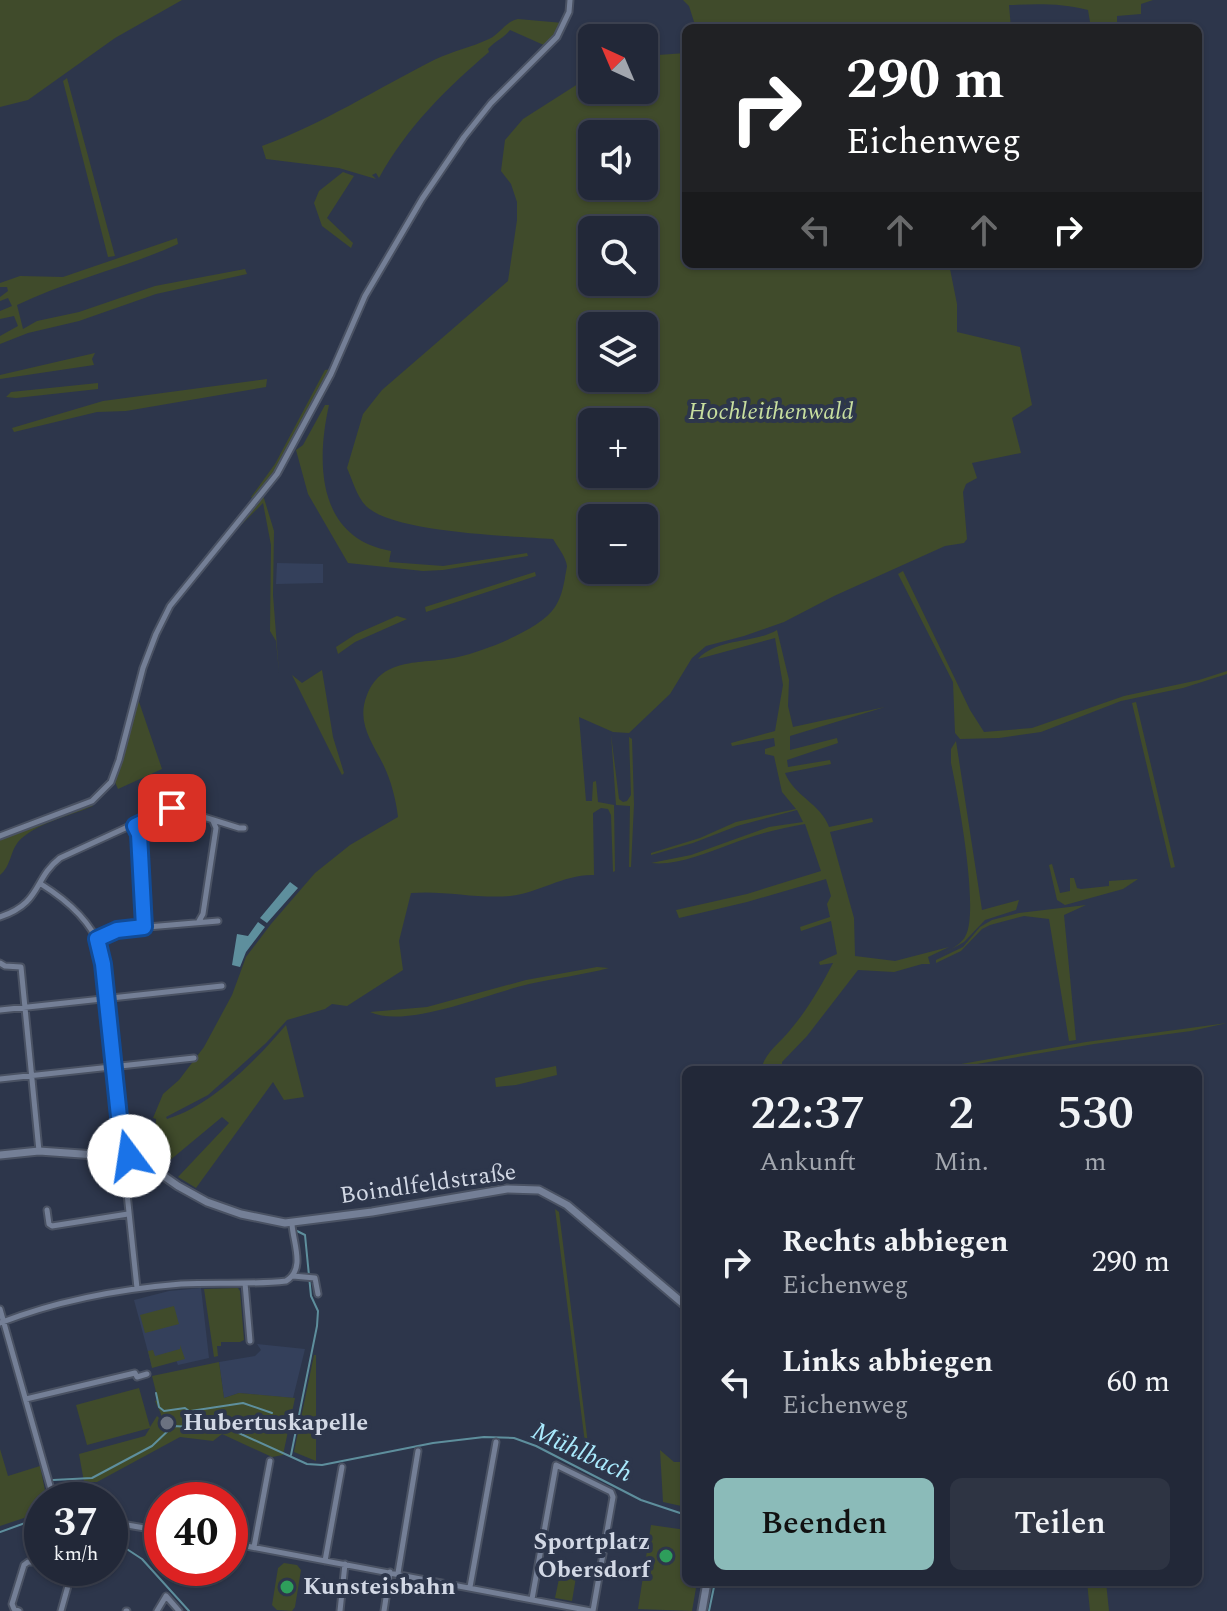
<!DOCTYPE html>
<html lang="de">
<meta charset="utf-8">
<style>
body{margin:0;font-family:Spectral,serif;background:#2e3443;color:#f1f3f6;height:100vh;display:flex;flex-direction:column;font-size:30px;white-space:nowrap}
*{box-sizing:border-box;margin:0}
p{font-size:26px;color:#a2a6ae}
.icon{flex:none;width:44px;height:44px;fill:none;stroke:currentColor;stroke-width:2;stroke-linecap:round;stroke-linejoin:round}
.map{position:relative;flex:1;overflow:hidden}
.drawer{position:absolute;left:682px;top:1066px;width:520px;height:520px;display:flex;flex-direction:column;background:#222838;border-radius:12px;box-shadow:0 2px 6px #0004,0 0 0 2px #3f4453}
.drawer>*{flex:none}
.hud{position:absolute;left:682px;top:24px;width:520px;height:244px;border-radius:12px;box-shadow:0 2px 6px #0004,0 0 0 2px #3f4453;background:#202124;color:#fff;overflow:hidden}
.needle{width:52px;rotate:316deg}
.tools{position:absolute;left:578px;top:24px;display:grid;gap:16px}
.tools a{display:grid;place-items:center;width:80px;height:80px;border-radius:12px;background:#222838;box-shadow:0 2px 6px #0004,0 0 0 2px #3f4453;font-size:40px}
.speed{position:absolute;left:24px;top:1482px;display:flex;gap:16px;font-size:40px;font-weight:700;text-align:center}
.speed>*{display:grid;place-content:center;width:104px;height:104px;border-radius:50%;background:#222838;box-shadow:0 2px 6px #0004,0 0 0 2px #3f4453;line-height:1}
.speed small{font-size:20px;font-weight:400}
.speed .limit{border:12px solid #d22;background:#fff;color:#111}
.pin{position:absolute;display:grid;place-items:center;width:68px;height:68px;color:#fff;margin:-34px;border-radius:16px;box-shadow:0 4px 12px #0006}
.me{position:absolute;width:88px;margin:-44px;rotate:346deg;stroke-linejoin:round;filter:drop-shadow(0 0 6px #0008)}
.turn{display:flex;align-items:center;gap:28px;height:168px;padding:0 32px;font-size:36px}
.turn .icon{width:104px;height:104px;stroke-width:2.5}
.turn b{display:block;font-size:56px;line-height:68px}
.lanes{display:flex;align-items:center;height:76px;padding:0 32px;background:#0003;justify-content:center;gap:40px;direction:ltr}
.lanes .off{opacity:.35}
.eta{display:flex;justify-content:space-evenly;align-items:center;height:136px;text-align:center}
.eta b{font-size:48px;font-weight:600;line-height:56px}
.button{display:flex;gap:16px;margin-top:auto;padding:16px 32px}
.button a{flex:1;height:92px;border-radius:12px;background:#8bbbb9;color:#111;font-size:32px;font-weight:600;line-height:92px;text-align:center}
.button a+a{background:#2e3443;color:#f1f3f6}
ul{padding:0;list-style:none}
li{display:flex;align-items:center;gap:24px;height:120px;padding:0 32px}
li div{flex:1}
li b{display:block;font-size:30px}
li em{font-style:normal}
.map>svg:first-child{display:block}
</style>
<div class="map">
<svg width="1227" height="1611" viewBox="0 0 1227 1611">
<rect width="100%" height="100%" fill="#2d364b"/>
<path fill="#34405b" d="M277,563l46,1v19l-47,1z
M201,1288l8,70 -31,7 -2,-5 -24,7 -18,-67 35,-9z
M257,1344l48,5 -12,49 -54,-5 -15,5 -5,-36 36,-6 6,-6z"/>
<path fill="#404b2b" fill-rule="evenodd" d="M0,0h182l-67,38 -87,62 -28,7z
M683,0h470l-12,4v10l-24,2v9l-26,3 -3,-18c-26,-7 -52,-6 -79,-5l2,23h-315l-7,-22z
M518,19l45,4 -17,23 -36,-16c-6,8 -15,11 -22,19l1,3c-44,38 -82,75 -110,126l-3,-5 -4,2 4,4 -37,-11 -73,-9 -4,-13c61,-22 116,-58 174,-87 17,-8 36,-12 53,-20 11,-5 17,-18 29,-20z
M686,53v211h263l8,40v28l63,15 12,58 -20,13 9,35 -49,10 5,15 -11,6 -3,8 4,47 -3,4 -19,3 -111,50 -50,26 -40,14 -38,10 -14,12 -22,36 -41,39 -16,-1 -34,-15 7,84h6l1,-19 3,-1 2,21 16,3 1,66 -2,1 -2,-57 -3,-6 -7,-1 -8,5 1,62c-30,-1 -55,18 -84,21 -33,3 -66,-6 -99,-3l-12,48 4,29 -56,36 -15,-2 -7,5 -38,11 -21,23 -58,52 -42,22 1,2c45,-13 90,-60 119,-94l18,72 -20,3 -11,-18 -77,106 -18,-11 51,-54 -7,-6 -59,49 -9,-6 2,-41 -3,-1 10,-24 16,-14 25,-33 28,-52 14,-38 25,-33 44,-51 35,-28 48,-28c-2,-17 -7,-37 -15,-53 -11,-22 -27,-42 -16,-69 16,-40 57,-30 91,-38 26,-6 82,-27 97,-50 6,-9 8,-19 10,-29 0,-1 2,-11 2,-12 -1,-9 -10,-20 -14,-27 -40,-3 -160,-6 -187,-33 -9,-9 -14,-27 -19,-38l16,-54 19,-24 126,-109 9,-61v-18l-6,-18 -10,-13 4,-31 18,-21 69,-44v15h52v-34zM592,134h52v52h-52zM592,230h52v52h-52zM592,326h52v52h-52zM592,422h52v52h-52zM592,518h52v52h-52z
M67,78l48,178 -7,1 -45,-176z
M343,172l11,4 -27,42 26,25 -2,5 -29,-22 -8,-23 5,-12z
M177,238l1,6c-53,24 -109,36 -161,61l6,24 14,-8 42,-9 76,-26 90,-17 2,5 -91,20 -77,27 -51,12 -28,11v-8l18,-10 -4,-10 -14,3v-8l12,-5 -4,-8 -8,3v-4l8,-6 -1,-4h-7v-4l20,-7 43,1z
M95,353l-3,6 2,6 -94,14v-4z
M331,369l-52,97 -26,33 -2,-2 24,-33 50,-94z
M267,379l-1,8 -140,24 -29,1 -83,20 -2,-4 91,-27z
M98,383v6l-82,9 -10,-1 5,-5z
M325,405h4c-13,58 -12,133 62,146l-2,11 54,4 84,-13 1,3 -85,14 -20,1 -75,-8 -40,-69 -12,-44 7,-5z
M263,495l11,36 -1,64 6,78 -3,-32 -6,-10 1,-86 -8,-42 -34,34z
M903,571l67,139 14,22 48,-4 92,-32 75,-16 28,-9v3l-44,14 -62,13 -80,31 -42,6 -39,1 -5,-6 -2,-51 -55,-108z
M535,572l1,4 -110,36 -1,-5z
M397,616l10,3 -52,23 -17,12 -2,-7 20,-13z
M777,630l12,50 -1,26 5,21 92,-20 -95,29v14l47,-12 1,5 -51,17 1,7 42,-7 1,4 -46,9c9,23 36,31 44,54l43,-9 1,4 -43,10 24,86 1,38 40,5 54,-14 -21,10 2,7h-8l-28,8 -36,-2 -51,66 -25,26v8h-21c4,-18 19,-27 30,-41 17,-20 30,-43 42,-66l-13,2 -1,-3 18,-8 -6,-33 -30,10 -1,-4 30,-10 -3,-13 4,-8 -5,-17 -79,23 -68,16 -3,-8 71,-16 74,-23 -16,-47c-25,4 -51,11 -74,20 -25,9 -55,22 -80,19l40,-8 78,-28 34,-5 -6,-12 -60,16 -44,17 -42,12v-2l49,-15 36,-16 60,-13 -14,-17 -8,-36 -9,-2v-5l10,-3 -1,-8 -42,8 -1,-3 44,-12 8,-46 -8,-47 -77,21c19,-21 55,-15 79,-29z
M322,670l11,67 11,36 -2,2 -50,-100 10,8z
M137,696l25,73 -44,20 -4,-9z
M1136,702l39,165 -4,1 -39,-165z
M611,734l8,65 4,3 4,-1 4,-6 -2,-58 3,2 2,65 -3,63h-2l1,-61 -14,-1z
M956,741l26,169 37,-10 -3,10 -31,10 -21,22 -21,12c8,-5 19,-10 23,-19 13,-26 -8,-140 -15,-172v-14z
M92,804l1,2c-23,10 -58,17 -75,36 -8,10 -7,24 -18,33v-36z
M1052,864l8,29 10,-2v-13h4l3,10 4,1 28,-3v-5l29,-2 -15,10 -58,16 -8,-5 -8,-35z
M1086,905l-22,10 12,125 -7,1 -20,-122 -25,-3 -34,9 -8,4 -21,22 -25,12v-3l27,-13 17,-20 12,-7 27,-7z
M597,967l12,1c-26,7 -54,10 -80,16 -40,9 -122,45 -159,28l57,-5 99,-27z
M1227,1023l-36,8 -97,13 -152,26h-15l159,-28z
M556,1066l1,9 -41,10 -20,2 -1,-9z
M555,1209l4,3 32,256 -3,-2z
M238,1288l2,3 4,49 -4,2h-19v4h-4l1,10 -4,1 -10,-68z
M174,1306l5,18 -34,9 -5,-18z
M180,1345l5,14 -33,9 -4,-17 5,-1 2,6 25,-7z
M314,1355h2v106l-22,-9z
M219,1362l5,36 15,-5 56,5 -12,57 -11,2 -50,-23 -9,7 -33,-4 -83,45h-13l-5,-28 66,-18 5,-8 -63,17 -11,-40 63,-17 11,39 7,-11 4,4v-6l-6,-13 3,-1 -6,-24z
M0,1449l8,27 32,-10 7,34h-5v16h-12l-30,10z
M660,1450l14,12h12v45l-23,-5z
M651,1525l35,5v52h11l-5,29 -54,-2z
M284,1563l13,2 4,5 -6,37 -3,4 -15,-1 -5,-5 6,-37z
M560,1574l16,3 -4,24 -17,-3z
M1087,1582h19l3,29h-19z"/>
<path fill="#5e8f9d" d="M290,882l8,6 -31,35 -7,-5z
M258,922l7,5 -19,25 -6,15 -8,-2 5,-31 11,2z"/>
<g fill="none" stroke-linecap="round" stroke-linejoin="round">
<path stroke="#5e8f9d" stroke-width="2" d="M140,1167l1,5 5,1
M156,1393l3,14 5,4 21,-3 4,3
M184,1412l59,-9 29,10
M291,1455l26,-129 1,-15 -7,-15 -6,-61 -8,-4
M53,1480l39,-2 60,-32 21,-20 57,3 77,35 15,1 111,-22 51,-6 30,1 22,8 105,54 45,15
M0,1532l28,-10 14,-1
M110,1538l32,21 47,52
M709,1611l6,-29"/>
<g stroke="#4a5263" stroke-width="9">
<path id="minor" d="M135,826l4,8 5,93
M0,836l92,-35 19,-19 8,-22 24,-92 13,-34 14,-28 107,-132 54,-100 34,-78 57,-97 42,-62 27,-34 66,-66 12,-25 1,-12
M41,884c24,15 49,36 59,63l23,208
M0,917c42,-14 33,-38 60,-59l109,-50 9,1 61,19h5
M199,921l4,-7 13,-86 -3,-7
M97,939l27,-10 94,-8
M0,963l5,3 16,1 18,184
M0,1010l222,-24
M0,1079l194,-21
M124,1165l13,123
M47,1210l2,14 3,2 76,-12
M293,1276l22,2 3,16
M245,1283l5,58
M0,1309l54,191
M0,1323c56,-22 120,-34 181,-39 35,-2 70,1 105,-3 20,-12 7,-38 6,-57
M26,1399l109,-26 2,4 10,-3
M110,1522l52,9
M230,1543l361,68
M254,1547l16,-86
M325,1561l17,-94
M398,1573l20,-122
M470,1587l26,-145
M532,1599l24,-134 55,27 2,5 -20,114
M19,1611l-5,-2 -2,-5 12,-39 4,-3h14
M61,1611l12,-43
M126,1611h1
M157,1611l9,-15 13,15
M340,1611l5,-47
M384,1611l6,-39"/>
</g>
<g stroke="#4a5263" stroke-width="11">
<path id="tertiary" d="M0,1155l39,-4 99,7 40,28 29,16 34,12 44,9 87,-11 135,-23 32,1 28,15 119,101
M702,1611l5,-29"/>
</g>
<use href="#minor" stroke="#747f96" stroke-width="5"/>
<use href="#tertiary" stroke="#747f96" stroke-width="7"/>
</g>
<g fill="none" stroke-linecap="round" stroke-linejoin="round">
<g stroke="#114b97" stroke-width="20">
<path id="route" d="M129,1156l-6,-1 -20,-191 -6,-25 20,-9 27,-3 -5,-93 -4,-8 37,-18"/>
</g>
<use href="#route" stroke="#1a73e8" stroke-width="14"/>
</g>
<circle fill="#6b7280" stroke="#2d364b" stroke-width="3" cx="167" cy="1423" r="8"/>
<g fill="#2e9e5b" stroke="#2d364b" stroke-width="3">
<circle cx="666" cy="1556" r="8"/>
<circle cx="287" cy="1587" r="8"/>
</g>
<g text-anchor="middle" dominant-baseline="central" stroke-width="8" stroke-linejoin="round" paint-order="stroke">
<g font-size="24" font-style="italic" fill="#c7de9f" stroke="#2d364b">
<text x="771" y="412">Hochleithenwald</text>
</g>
<g font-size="24" fill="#d2d8e5" stroke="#2d364b">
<text transform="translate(428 1184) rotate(-8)">Boindlfeldstraße</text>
</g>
<g font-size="24" font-weight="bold" fill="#d2d8e5" stroke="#2d364b" text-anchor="start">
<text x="183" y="1423">Hubertuskapelle</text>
<text x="650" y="1542" text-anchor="end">Sportplatz<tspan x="650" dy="28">Obersdorf</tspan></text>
<text x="303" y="1587">Kunsteisbahn</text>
</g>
<g font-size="26" font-style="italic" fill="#a9e9fc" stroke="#2d364b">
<text transform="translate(582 1452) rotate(25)">Mühlbach</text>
</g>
</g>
</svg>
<div class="tools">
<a><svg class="needle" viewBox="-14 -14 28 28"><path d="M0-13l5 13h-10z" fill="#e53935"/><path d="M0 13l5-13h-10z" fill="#a2a6ae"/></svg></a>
<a><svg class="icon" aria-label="sound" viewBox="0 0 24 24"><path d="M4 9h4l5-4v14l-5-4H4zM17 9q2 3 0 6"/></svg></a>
<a><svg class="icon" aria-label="search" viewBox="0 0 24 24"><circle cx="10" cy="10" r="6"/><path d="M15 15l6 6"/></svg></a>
<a><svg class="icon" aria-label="layers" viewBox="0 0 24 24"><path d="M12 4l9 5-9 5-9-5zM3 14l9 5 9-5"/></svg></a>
<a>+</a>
<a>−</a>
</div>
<div class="speed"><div>37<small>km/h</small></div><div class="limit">40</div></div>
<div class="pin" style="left:172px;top:808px;background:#d93025"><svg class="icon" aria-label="arrive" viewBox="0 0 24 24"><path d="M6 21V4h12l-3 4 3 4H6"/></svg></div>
<svg class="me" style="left:129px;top:1156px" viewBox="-20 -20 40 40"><circle r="19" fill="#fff"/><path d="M0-13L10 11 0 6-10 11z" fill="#1a73e8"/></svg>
<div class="hud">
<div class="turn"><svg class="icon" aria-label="right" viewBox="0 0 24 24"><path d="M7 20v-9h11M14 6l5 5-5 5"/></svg><div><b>290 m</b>Eichenweg</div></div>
<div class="lanes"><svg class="icon off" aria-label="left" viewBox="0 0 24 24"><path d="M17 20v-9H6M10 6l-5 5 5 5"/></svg><svg class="icon off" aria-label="ahead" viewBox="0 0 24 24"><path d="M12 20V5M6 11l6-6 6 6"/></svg><svg class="icon off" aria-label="ahead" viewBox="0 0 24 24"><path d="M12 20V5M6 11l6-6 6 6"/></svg><svg class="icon" aria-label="right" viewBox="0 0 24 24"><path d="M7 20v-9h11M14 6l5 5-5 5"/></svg></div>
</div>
<section class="drawer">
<div class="eta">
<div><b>22:37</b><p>Ankunft</p></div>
<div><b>2</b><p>Min.</p></div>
<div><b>530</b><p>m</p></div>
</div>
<ul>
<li><svg class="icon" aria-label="right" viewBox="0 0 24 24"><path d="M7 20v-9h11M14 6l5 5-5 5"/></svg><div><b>Rechts abbiegen</b><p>Eichenweg</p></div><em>290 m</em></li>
<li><svg class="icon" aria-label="left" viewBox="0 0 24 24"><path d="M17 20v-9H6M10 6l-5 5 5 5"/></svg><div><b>Links abbiegen</b><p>Eichenweg</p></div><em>60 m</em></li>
</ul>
<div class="button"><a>Beenden</a><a>Teilen</a></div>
</section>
</div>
